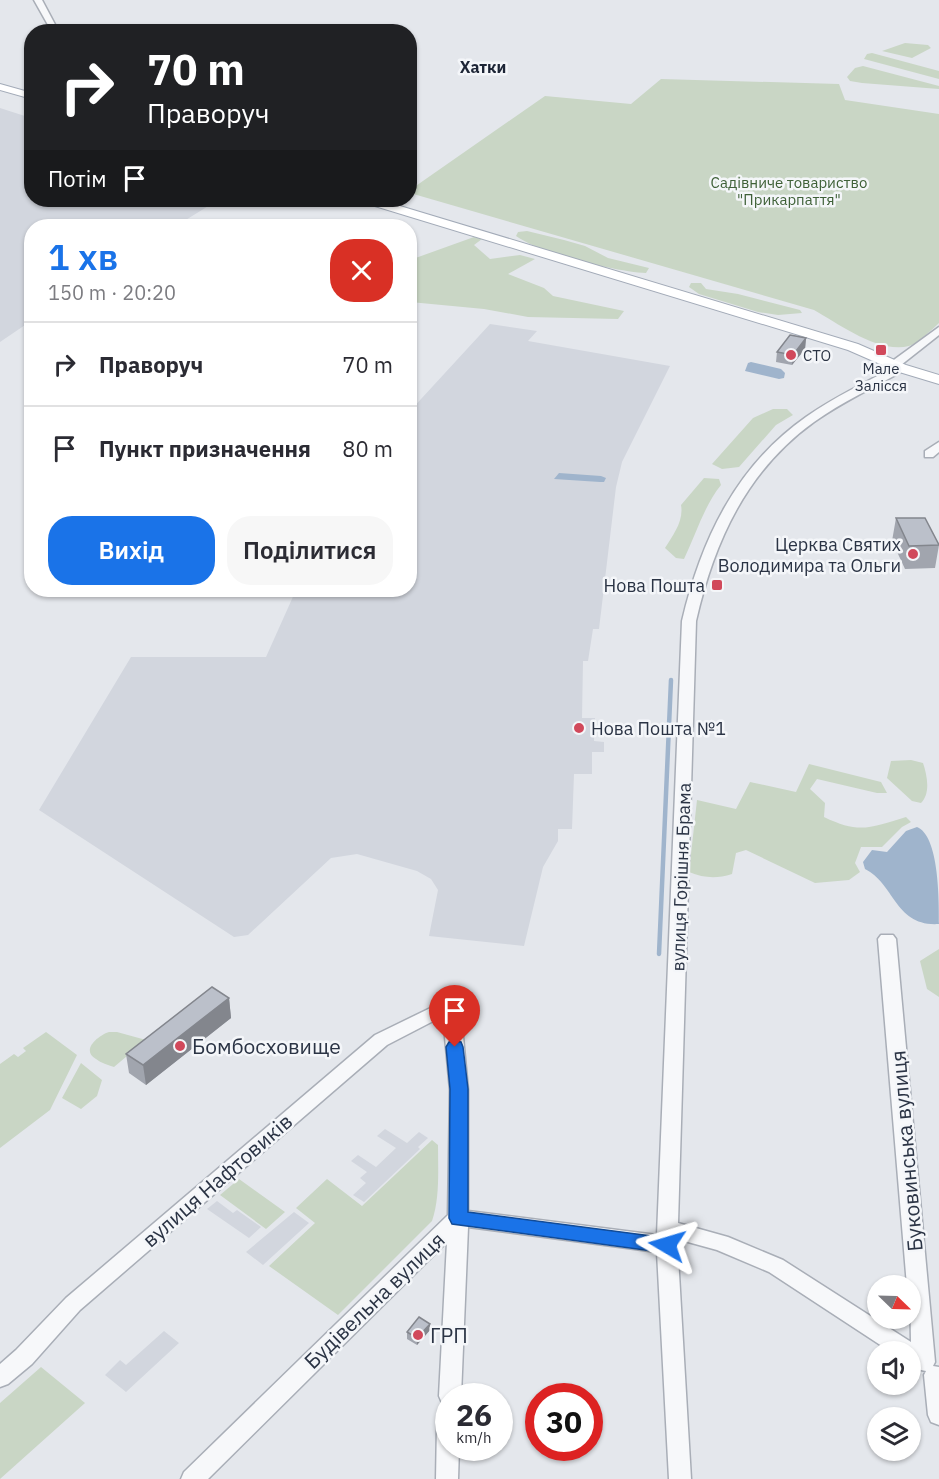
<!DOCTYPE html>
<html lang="uk">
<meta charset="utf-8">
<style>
body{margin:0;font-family:"IBM Plex Sans",sans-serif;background:#f7f7f7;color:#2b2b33;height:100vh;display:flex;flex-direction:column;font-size:22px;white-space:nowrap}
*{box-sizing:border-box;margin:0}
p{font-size:20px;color:#7c7c81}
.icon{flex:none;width:33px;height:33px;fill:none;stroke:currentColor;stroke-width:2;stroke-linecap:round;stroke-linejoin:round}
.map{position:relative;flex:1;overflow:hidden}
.sheet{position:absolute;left:24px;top:219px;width:393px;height:378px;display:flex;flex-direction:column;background:#fff;border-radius:24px;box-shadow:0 2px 4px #0004}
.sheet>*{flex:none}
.top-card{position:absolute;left:24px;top:24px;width:393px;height:183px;border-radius:24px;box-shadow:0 2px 4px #0004;background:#202124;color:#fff;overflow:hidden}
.needle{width:39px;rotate:113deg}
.tools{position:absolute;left:867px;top:1275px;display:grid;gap:12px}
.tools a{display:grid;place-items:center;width:54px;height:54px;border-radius:50%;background:#fff;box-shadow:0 2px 4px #0004;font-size:30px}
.speed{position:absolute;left:435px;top:1383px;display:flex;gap:12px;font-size:30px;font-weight:700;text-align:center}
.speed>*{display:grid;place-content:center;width:78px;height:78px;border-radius:50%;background:#fff;box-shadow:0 2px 4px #0004;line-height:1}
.speed small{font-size:15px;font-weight:400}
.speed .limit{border:9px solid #d22;background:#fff;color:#111}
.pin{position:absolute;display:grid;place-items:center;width:51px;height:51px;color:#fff;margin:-62px -26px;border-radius:50% 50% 50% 0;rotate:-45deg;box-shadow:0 0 6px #0007}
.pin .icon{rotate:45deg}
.me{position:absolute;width:66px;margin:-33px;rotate:277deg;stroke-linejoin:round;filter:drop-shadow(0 0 4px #0008)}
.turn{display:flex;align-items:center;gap:21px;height:126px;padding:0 24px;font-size:27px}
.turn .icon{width:78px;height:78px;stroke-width:2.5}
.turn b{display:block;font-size:42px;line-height:51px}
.then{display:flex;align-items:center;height:57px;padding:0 24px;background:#0003;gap:12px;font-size:22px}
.round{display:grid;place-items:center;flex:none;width:63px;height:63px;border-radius:24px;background:#f7f7f7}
.head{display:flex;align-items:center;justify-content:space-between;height:102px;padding:0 24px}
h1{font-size:36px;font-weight:600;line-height:45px;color:#1a73e8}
.button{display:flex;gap:12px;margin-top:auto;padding:12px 24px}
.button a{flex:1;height:69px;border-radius:24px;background:#1a73e8;color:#fff;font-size:24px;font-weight:600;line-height:69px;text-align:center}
.button a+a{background:#f7f7f7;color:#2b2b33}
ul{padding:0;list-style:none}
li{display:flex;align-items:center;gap:18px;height:84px;padding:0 24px;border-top:2px solid #e1e1e2}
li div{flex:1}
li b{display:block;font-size:22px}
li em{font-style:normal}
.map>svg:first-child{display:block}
</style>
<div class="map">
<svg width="939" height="1479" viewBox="0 0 939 1479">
<rect width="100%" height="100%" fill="#e4e7ec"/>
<path fill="#d2d6de" d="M0,108l31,10 1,82h186l-42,26h-144l-1,95 -31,21z
M490,324l47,7 -9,10 142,25 -48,96 -6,25 -17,142h-6l-5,32h-5l-1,57h13l-1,23 10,1v10h-12v22h-18l-2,55h-14v12l-15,26 -19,79 -95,-10 9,-46 -7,-11 -14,-8 -60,-17 -26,4 -83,77 -14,2 -195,-127 92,-153h135l30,-67h114v-179z
M385,1129l22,14 12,-11 9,6 -10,9 2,2 -56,53 -11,-7 13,-12 -6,-5 7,-6 -16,-11 7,-6 18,12 20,-19 -19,-12z
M217,1201l16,12 4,-3 24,17 -12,11 -42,-29z
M294,1212l15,11 -46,42 -17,-13z
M164,1331l15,12 -53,49 -21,-17 15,-15 6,5z"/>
<path fill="#c9d6c5" d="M905,43l23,2 3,3 -19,10 -30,-7z
M872,53l67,18v8l-75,-20 3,-5z
M863,66l76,20v3l-77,-6 -12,-2 -3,-4 8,-9z
M661,79l178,5 6,16 94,14v209c-8,7 -20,20 -30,23 -30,8 -70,-22 -95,-36l-404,-117v-3l135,-94 86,8z
M527,231l37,9 21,6 23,12 41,10 -3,5c-29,-1 -107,-20 -130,-37l2,-4z
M474,237l8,2 -8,6 16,14 30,-4 15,4 -27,15 36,14 9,8 71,15 -6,8 -90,-2 -44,-8 -74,-7v-42z
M691,283h10l5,6 32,5 62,16 2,3 -24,2 -20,-3 -59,-18 -10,-7z
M773,409h14l6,6 -17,10 -37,42 -17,2 -10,-5 41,-46z
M704,478l15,1 2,6c-17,21 -25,49 -37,74l-8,-1 -11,-10c8,-13 19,-27 16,-43z
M911,760l12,3c4,12 8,30 -2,40l-9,-2 -25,-23 4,-17z
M809,764l72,18 6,11h-10l-60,-14 -7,10 15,14 -1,14c35,17 46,11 82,0l5,5 -9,5 -20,20h-21l-6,16 5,9 -11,8 -34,3 -69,-33 -10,3 -4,21c-16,5 -28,4 -43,-2l8,-72 39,9 14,-27 46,10z
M939,949v48l-12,-8 -7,-28z
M46,1032l31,23 -27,55 -50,38v-84l14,-10 4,3 8,-6 -3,-3z
M109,1032h8l29,8 -32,27c-6,-2 -13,-4 -18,-8 -16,-9 3,-24 13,-27z
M81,1063l21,17 -5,16 -16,13 -19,-11z
M432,1140l6,5c0,25 2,53 -6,76l-94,94 -69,-49 46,-43 -19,-15 31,-29 35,27z
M239,1179l46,33 -19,17 -46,-34z
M41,1367l44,36 -85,76v-76z"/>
<path fill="#9fb4cc" d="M751,362l30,7 4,4 -1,5 -5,1 -34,-8 3,-8z
M559,473l42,3 5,2 -2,4h-4l-46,-3z
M917,827c22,9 22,71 22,97 -44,3 -44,-40 -74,-55l-2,-7 9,-12 15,2 19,-21z"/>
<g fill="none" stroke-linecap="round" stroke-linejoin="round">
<path stroke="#9fb4cc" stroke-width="4.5" d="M659,954l12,-274"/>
<g stroke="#a9aeb7" stroke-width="3">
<path id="minor" d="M34,0h8l17,32h-7z
M939,327v8l-38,30 4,1v4c-31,17 -63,32 -91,52 -68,49 -100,120 -118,199l-18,602 50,14 55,23 128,82 -1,-56h-3l-29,-347 3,-4h12l3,4 39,423 -2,4 6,1v58l-8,-3 -3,-7 -4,-40 2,-4 -10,-2 -3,-9 -3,1v-9h-19l-122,-80 -52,-22 -40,-11 14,240h-22l-12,-227 -189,-25 -7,169h-13v9l-6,-2 -3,-7 8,-154 -239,237h-27l3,-7 264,-257 2,-125 -7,-74 -56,29 -307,265 -48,54 -24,20 -8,3v-23l16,-14 50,-52 309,-263 76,-37 6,1 3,5 8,86v121l189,24 25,-614c19,-81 54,-155 124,-204 28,-20 59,-34 88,-50l-4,-3 1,-2z
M939,442v10l-6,5h-8v-6z
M448,1415v33h11l-1,31h-22l1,-54 3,-7z"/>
</g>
<g stroke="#a3abb8" stroke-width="2">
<path id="major" d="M0,84l32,9v6l-32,-9z
M363,200h17l478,144 48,21 33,10v9l-43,-13 -48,-21 -483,-147z"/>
</g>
<use href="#minor" fill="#f7f8fa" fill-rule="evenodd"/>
<use href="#major" fill="#fff" fill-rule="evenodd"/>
</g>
<path fill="#a1a5ae" d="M806,338l-1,11 -13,16 -16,-3 1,-10z
M896,518l43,27 -4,23 -30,1 -13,-28z
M229,998l2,20 -85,67 -17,-12 -3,-19z
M430,1330l-13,15 -10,-6v-7z"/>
<path fill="#83868d" d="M806,338l-1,11 -13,16 1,-10z
M229,998l2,20 -85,67 -3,-20z
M430,1324v6l-13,15v-7z"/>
<path fill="#bbc0ca" stroke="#83868d" stroke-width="1.5" d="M790,335l16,3 -13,17 -16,-3z
M896,518h29l14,27 -30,1z
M212,987l17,11 -86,67 -17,-11z
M419,1317l11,7 -13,14 -10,-6z"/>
<path fill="#1a73e8" stroke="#114b97" stroke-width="1.5" d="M455,1041l6,1 2,5 5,42v123l199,26 7,2 2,5 -2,6 -7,2 -215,-29 -3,-6 1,-129 -4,-42 3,-5z"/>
<g fill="#d1495b" stroke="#f4f6f9" stroke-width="2">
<rect x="875" y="344" width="12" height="12" rx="3"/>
<circle cx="791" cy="355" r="6"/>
<circle cx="913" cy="554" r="6"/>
<rect x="711" y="579" width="12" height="12" rx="3"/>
<circle cx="579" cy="728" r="6"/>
<circle cx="180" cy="1046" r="6"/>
<circle cx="418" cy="1335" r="6"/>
</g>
<g text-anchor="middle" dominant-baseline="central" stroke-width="5" stroke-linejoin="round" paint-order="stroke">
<g font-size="15" fill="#3f6138" stroke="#f4f6f9">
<text x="789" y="182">Садівниче товариство<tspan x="789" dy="17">"Прикарпаття"</tspan></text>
</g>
<g font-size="15" fill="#2b3445" stroke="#f4f6f9" text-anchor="start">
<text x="803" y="355">СТО</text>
<text x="881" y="368" text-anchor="middle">Мале<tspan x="881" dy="17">Залісся</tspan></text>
</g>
<g font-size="16" font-weight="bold" fill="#1d2536" stroke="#f4f6f9">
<text x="483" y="67">Хатки</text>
</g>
<g font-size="18" fill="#2b3445" stroke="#f4f6f9" text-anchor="end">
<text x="901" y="544">Церква Святих<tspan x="901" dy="21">Володимира та Ольги</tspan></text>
<text x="705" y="585">Нова Пошта</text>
<text x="591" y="728" text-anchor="start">Нова Пошта №1</text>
</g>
<g font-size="18" fill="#2b3445" stroke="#f4f6f9">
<text transform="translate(681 877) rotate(-88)">вулиця Горішня Брама</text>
</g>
<g font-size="21" fill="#2b3445" stroke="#f4f6f9" text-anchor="start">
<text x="192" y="1046">Бомбосховище</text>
<text x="430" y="1335">ГРП</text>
</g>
<g font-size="21" fill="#2b3445" stroke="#f4f6f9">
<text transform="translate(906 1151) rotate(-95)">Буковинська вулиця</text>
<text transform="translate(217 1180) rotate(-41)">вулиця Нафтовиків</text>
<text transform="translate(374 1300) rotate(-44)">Будівельна вулиця</text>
</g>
</g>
</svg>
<div class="tools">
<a><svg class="needle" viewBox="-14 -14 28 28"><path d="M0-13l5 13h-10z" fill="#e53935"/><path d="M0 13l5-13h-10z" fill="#7c7c81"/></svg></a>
<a><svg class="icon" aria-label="sound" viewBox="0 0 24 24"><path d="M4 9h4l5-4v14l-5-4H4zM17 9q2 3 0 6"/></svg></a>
<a><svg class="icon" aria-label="layers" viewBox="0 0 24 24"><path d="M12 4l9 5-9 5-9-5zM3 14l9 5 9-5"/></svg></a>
</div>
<div class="speed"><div>26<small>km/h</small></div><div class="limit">30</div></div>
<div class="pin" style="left:455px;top:1047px;background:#d93025"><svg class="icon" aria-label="arrive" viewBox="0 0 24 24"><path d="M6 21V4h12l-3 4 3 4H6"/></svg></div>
<svg class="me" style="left:667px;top:1245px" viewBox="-20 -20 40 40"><path d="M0-17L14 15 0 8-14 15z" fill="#1a73e8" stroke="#fff" stroke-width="4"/></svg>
<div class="top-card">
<div class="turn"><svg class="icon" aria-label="right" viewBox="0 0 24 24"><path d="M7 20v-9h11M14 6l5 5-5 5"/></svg><div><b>70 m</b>Праворуч</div></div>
<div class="then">Потім<svg class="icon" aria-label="arrive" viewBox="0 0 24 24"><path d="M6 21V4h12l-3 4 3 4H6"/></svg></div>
</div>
<section class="sheet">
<div class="head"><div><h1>1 хв</h1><p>150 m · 20:20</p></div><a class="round" style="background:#d93025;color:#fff"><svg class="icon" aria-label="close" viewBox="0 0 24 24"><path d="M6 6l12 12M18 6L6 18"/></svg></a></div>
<ul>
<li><svg class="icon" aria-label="right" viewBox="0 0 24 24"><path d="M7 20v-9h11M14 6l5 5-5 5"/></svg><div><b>Праворуч</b></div><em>70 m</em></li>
<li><svg class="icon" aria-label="arrive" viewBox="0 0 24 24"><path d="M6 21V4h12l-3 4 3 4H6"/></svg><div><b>Пункт призначення</b></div><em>80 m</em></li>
</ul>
<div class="button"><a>Вихід</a><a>Поділитися</a></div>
</section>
</div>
